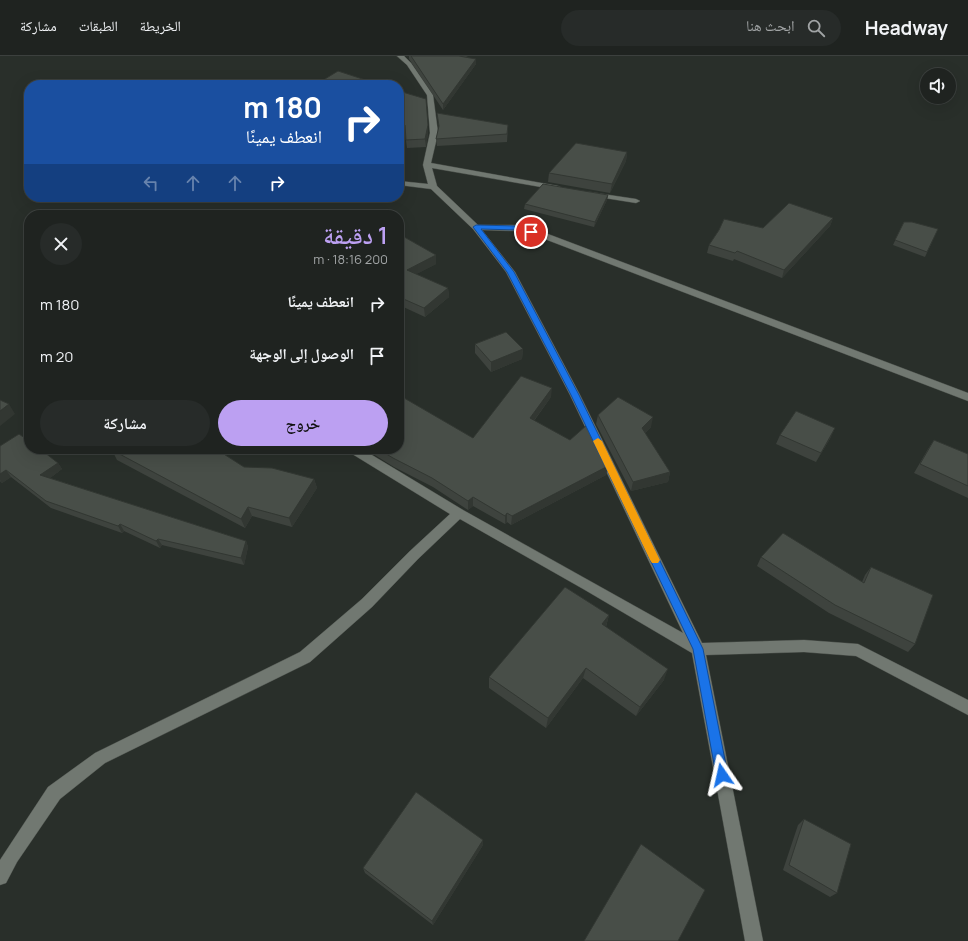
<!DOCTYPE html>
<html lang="ar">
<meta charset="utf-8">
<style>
body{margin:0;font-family:Manrope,"Noto Naskh Arabic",sans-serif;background:#272b29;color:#f1f3f6;direction:rtl;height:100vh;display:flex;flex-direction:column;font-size:15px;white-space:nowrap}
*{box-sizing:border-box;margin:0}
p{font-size:13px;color:#a1a4a5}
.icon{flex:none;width:22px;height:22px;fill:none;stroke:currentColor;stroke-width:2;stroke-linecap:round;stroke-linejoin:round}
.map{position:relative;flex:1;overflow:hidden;direction:ltr}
.side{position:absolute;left:24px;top:154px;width:380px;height:244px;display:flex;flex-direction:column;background:#1f2320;border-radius:16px;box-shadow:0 4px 16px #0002,0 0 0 1px #3c403e;direction:rtl}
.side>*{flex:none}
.banner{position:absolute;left:24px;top:24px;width:380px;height:122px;border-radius:16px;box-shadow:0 4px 16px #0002,0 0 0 1px #3c403e;direction:rtl;background:#1a4fa0;color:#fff;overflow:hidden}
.controls{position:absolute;left:920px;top:12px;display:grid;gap:8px}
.controls a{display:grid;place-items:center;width:36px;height:36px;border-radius:50%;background:#1f2320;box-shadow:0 4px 16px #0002,0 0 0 1px #3c403e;font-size:20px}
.pin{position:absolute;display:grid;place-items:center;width:34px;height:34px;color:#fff;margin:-17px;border:2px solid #fff;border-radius:50%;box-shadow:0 1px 4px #0007}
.me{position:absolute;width:44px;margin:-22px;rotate:349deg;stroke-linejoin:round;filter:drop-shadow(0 0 3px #0008)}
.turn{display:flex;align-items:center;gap:14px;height:84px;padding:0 16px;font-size:18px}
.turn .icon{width:52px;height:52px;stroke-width:2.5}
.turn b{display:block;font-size:28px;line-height:34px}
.lanes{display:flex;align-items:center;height:38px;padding:0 16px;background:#0003;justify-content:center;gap:20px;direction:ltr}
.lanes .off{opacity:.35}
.round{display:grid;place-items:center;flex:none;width:42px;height:42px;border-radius:21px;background:#272b29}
.overview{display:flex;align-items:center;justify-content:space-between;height:68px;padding:0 16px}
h1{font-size:24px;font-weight:600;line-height:30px;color:#bca0f2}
.button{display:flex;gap:8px;margin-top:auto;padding:8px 16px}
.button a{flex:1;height:46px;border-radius:24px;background:#bca0f2;color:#111;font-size:16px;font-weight:600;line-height:46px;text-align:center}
.button a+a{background:#272b29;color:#f1f3f6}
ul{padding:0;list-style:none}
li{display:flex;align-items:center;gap:12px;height:52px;padding:0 16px}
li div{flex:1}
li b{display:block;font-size:15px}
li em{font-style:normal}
header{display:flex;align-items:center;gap:24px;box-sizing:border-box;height:56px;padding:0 20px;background:#1f2320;border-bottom:1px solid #3c403e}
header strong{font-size:19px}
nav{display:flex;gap:22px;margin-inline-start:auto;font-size:14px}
.search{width:280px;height:36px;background:#272b29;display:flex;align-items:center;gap:10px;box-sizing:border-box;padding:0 14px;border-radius:22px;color:#a1a4a5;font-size:15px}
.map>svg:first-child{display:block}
</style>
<header>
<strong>Headway</strong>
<div class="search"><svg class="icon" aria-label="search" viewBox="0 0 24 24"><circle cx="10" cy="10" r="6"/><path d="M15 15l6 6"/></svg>ابحث هنا</div>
<nav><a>الخريطة</a><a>الطبقات</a><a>مشاركة</a></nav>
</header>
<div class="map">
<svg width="968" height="885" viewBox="0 0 968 885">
<rect width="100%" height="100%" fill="#292f2a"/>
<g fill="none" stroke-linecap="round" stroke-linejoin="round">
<g stroke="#474c47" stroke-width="1">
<path id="street" d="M397,0h7l7,7 22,32 5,38 -7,30 127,23 4,2 -4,2 -126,-22 5,18 41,39h39l31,9 420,159v8l-426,-163 -25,-7 -35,-1 33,42 65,123 122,248 102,-3 54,4 110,56v15l-112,-59 -52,-4 -98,3 57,286h-18l-53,-288 -107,-63 -125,-71 -42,40 -46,48 -62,55 -205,101 -45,36 -43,63 -11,21 -6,2v-25l48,-73 47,-34 205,-101 62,-53 48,-48 40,-37 -101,-62 -2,-3h15l101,61 220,123 -113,-238 -64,-123 -33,-43 -42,-40 -32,-4v-4l29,3 -5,-19 7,-32 -3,-38 -20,-30z
M589,136l47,7 4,2 -4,2 -44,-7 -4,-2z"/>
</g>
<use href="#street" fill="#717871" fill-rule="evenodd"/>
</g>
<path fill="#3e433e" d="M409,0h59l-2,1 10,7 -33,46 -34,-51z
M399,35l29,42 -2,14 -19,1 -2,-15 -6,-2z
M437,57l71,12 -1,17 -70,4 -1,-7 3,-12z
M627,96l-1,9 -16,32 -62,-11 1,-9z
M608,139l-1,5 -13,27 -70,-18 1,-5z
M833,162l-3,8 -48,52 -48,-19 -1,2 -26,-8 2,-8 54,-17z
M904,166l34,7 -13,28 -32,-12z
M399,178l37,21v9l-20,10 32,14 1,9 -24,20 -26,-12z
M475,288l48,5 -1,10 -31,13 -16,-19z
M551,341l-17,24 74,45 -2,9 -95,50 -4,-3 -2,2 -32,-18 -5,4 -35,-23 -39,-20 -29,-18h34l74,-11z
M598,359l53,12 -6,6 25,39 -2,10 -37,9 -35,-67z
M780,379l51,2 -15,25 -40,-18z
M934,384l34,14v44l-54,-25 14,-24z
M0,390l58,17 4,6 -12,9 196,63 2,6 -4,18 -82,-20 -2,3 -36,-17 -2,2 -71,-25 -40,-31 -9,6 -2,-2z
M112,394l132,17 70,12 3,9 -25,39 -40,-11 -7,12 -128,-68z
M761,501l101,25 3,-7 6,-8 44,77 -7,8 -79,-39 -72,-47z
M609,559l-3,12 58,53 -28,36 -53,-38 -37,50 -57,-40v-11z
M804,763l33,74 -7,4 -47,-27 15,-45z
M483,789l-50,80 -68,-52 -2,-5z"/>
<path fill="#323732" d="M476,3v5l-33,46v-6z
M428,69v8l-2,14 -1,-8z
M627,96l-1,9 -16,32 2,-9z
M608,139l-1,5 -13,27 1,-5z
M833,162l-3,8 -48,52 2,-8z
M436,199v9l-29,15v-9z
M448,232l1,9 -24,20 -1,-9z
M523,293l-1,10 -31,13v-10z
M552,332l-1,9 -22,30 1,-9z
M9,348l6,10 -15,12v-15z
M653,361l-2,10 -11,10 2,-9z
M835,372l-4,9 -15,25 5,-9z
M58,407l4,6 -17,13 -5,-7z
M608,410l-2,9 -95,50 1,-9z
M6,414l5,7 -9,6 -2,-3v-6z
M670,416l-2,10 -37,9 2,-9z
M314,423l3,9 -25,39 -3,-9z
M473,441v9l-5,4v-9z
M248,451l4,9 -7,12 -4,-9z
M507,457v9l-2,2v-8z
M120,468l4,7 -2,2 -4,-7z
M158,483l4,6 -2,3 -4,-7z
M246,485l2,6 -4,18 -3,-7z
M609,559l-3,11 -7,9 3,-11z
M586,612l-3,10 -37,50 2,-10z
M668,613l-4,11 -28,36 4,-9z
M483,784v5l-50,80 -1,-4z"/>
<path fill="#484e48" stroke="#323732" d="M411,0h48l17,3 -33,45z
M338,15l43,14h-66z
M399,35l27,8 2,26 -3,14 -19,1 -1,-15 -6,-1z
M437,57l71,12 -1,9 -71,5 3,-13z
M576,87l51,9 -15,32 -63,-11z
M543,128l65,11 -13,27 -70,-18z
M789,147l44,15 -49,52 -47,-19 -2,2 -26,-8 10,-15 5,-11 39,9z
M904,166h8l26,7 -11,23 -32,-12z
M399,178l37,21 -29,15 41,18 -24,20 -25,-11z
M506,276l17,17 -32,13 -16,-18z
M521,320l31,12 -22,30 40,22 18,-16 20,42 -96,50 -5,-3 -2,3 -32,-19 -5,4 -36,-23 -39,-20 -15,-9h21v-54l74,43z
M618,341l35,20 -11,11 28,44 -37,10 -35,-67z
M0,344l9,4 -9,7z
M796,355l39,17 -14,25 -41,-18z
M19,378l10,7v8h11l18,14 -18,12 206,66 -5,17 -83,-19 -2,2 -36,-17 -2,2 -72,-25 -40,-31 -6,4v-28z
M934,384l34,14v32l-48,-22z
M114,393h102l28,18 28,1 42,11 -25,39 -41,-11 -7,12 -129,-69z
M783,477l81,50 7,-16 62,28 -18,49 -80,-39 -74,-48z
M565,531l44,28 -7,9 66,45 -28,38 -54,-39 -38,50 -59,-41z
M416,736l67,48 -51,81 -69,-53z
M804,763l47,25 -14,49 -48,-28z
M641,788l64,46 -27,51h-94z"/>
<path fill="#1a73e8" stroke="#114b97" d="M476,169l41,1 17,6 -3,2 -14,-4 -36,-1 33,43 65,123 124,254 25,126 -2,4 -4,2 -4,-2 -2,-4 -23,-126 -122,-254 -64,-123 -34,-45z"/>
<path fill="#f59e0b" d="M598,382l4,3 58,119 -2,3h-6l-2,-3 -57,-119z"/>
</svg>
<div class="controls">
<a><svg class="icon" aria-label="sound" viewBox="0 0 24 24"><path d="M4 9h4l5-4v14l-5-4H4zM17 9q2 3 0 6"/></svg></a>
</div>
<div class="pin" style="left:531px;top:176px;background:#d93025"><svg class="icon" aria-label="arrive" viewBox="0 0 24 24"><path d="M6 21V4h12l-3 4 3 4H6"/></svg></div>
<svg class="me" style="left:722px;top:719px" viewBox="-20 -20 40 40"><path d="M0-17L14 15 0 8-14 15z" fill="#1a73e8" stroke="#fff" stroke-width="4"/></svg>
<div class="banner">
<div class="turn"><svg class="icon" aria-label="right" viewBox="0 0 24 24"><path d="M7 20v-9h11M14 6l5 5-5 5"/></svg><div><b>180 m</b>انعطف يمينًا</div></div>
<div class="lanes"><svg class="icon off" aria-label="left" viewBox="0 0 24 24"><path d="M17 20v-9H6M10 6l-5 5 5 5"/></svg><svg class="icon off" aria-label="ahead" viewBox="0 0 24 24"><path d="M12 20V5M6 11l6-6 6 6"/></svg><svg class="icon off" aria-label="ahead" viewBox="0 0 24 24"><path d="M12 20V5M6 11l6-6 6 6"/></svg><svg class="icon" aria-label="right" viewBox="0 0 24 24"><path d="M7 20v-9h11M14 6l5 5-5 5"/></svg></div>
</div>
<section class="side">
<div class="overview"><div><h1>1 دقيقة</h1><p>200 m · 18:16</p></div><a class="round"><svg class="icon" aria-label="close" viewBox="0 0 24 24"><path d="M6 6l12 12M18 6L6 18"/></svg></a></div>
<ul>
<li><svg class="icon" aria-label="right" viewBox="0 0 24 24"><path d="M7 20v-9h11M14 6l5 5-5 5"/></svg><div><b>انعطف يمينًا</b></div><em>180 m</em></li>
<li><svg class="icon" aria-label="arrive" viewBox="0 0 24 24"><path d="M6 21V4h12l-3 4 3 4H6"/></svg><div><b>الوصول إلى الوجهة</b></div><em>20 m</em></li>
</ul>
<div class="button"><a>خروج</a><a>مشاركة</a></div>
</section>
</div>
